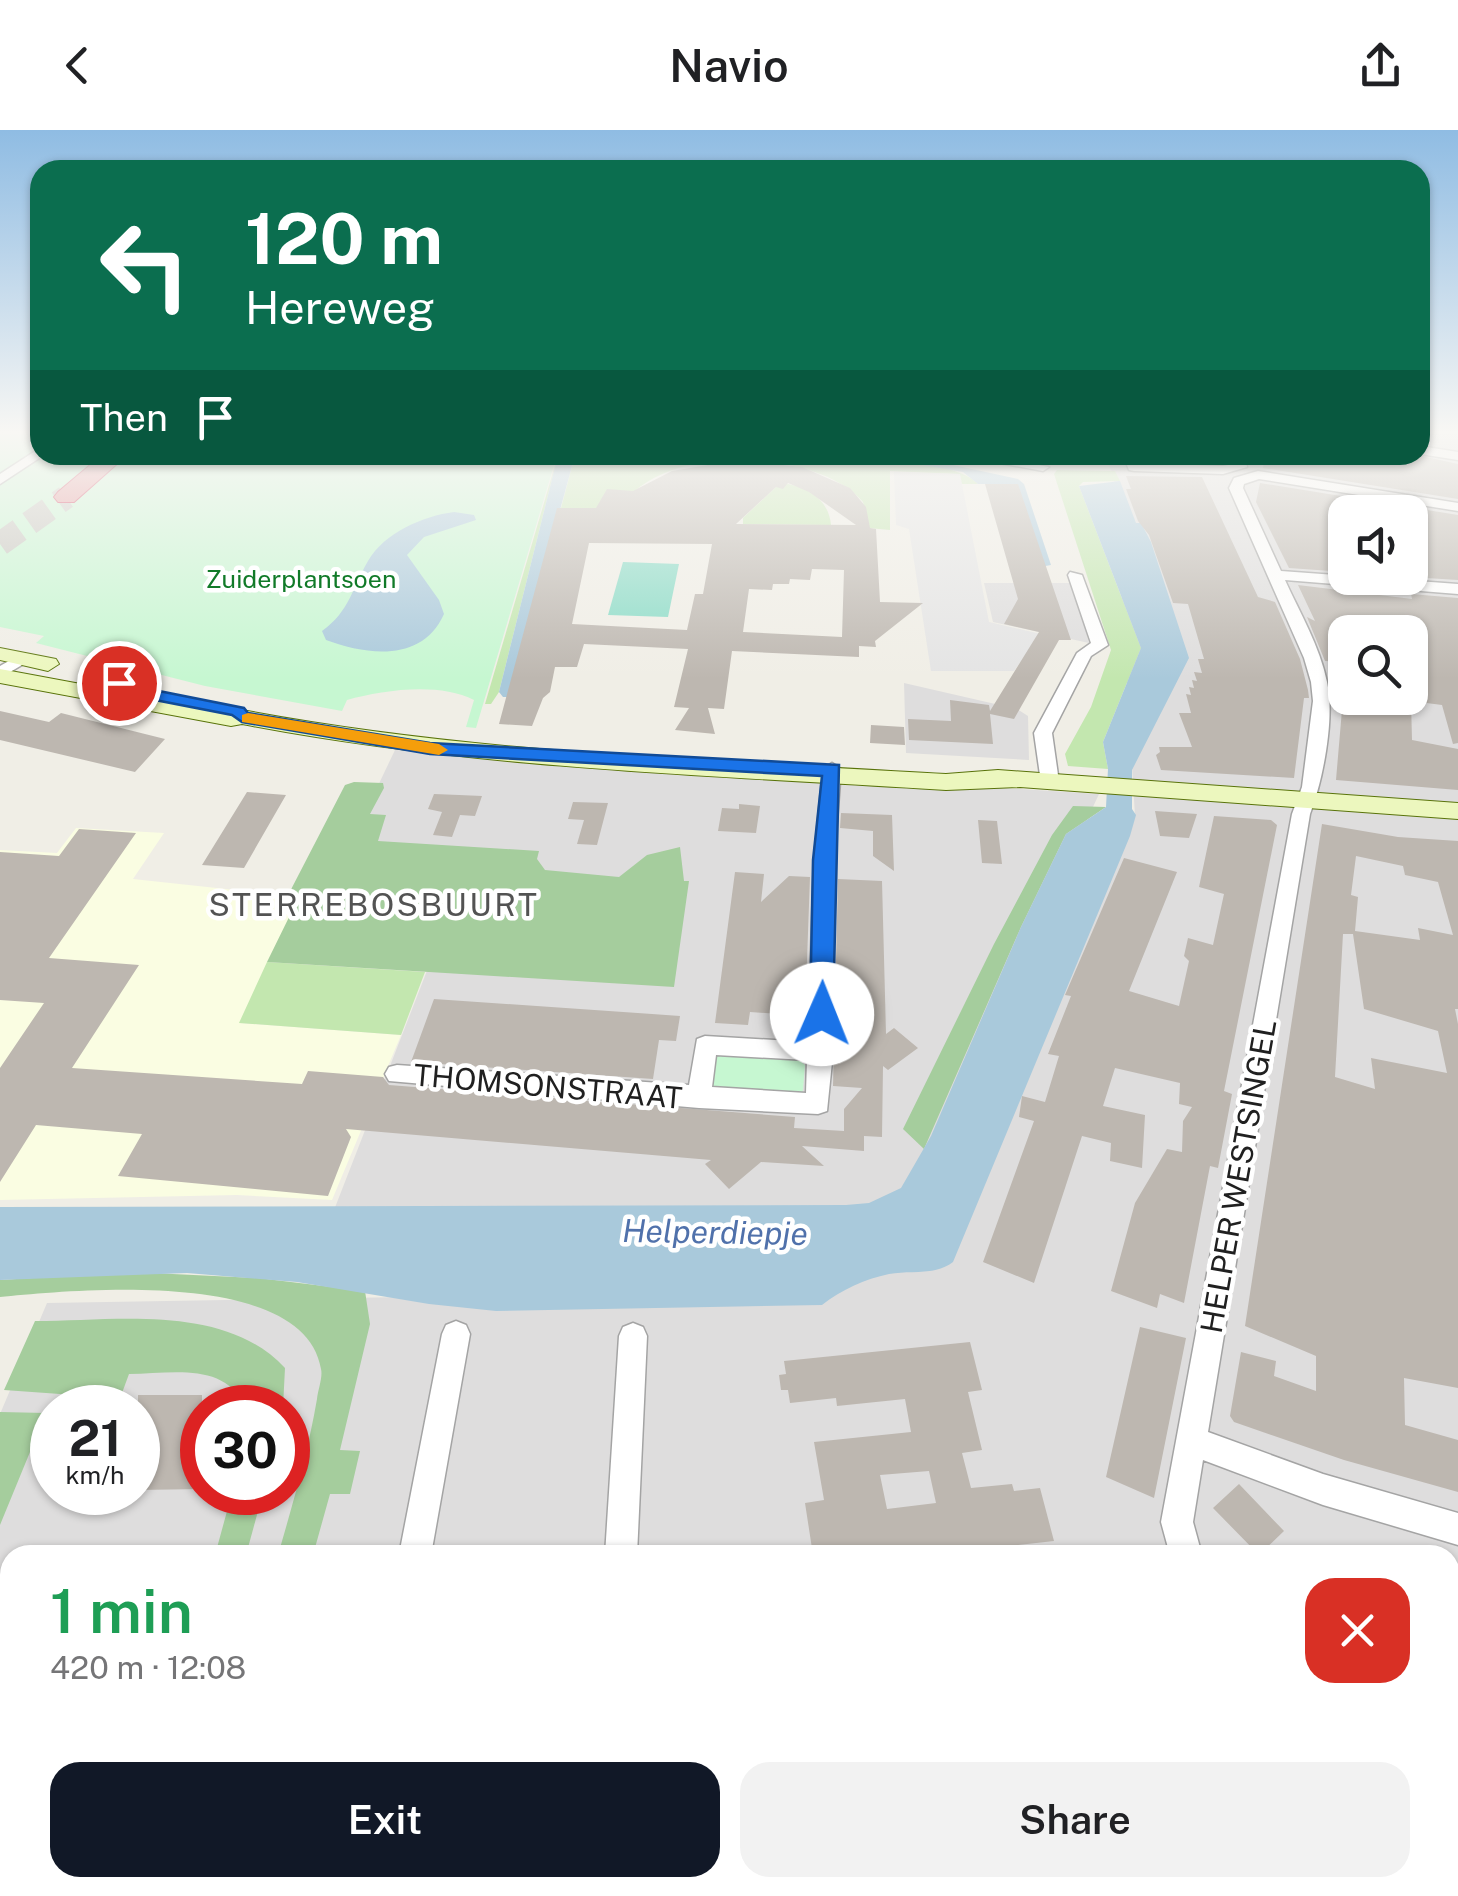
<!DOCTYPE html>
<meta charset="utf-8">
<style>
body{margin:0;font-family:"Public Sans",sans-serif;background:#f2f2f2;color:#202124;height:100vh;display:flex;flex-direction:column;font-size:38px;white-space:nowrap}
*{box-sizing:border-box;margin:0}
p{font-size:32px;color:#757577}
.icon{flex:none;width:55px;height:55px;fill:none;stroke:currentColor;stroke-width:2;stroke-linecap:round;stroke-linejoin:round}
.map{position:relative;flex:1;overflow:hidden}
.panel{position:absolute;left:0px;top:1415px;width:1460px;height:352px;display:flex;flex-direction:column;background:#fff;border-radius:30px 30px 0 0;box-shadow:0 2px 8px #0004}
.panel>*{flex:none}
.top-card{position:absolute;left:30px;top:30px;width:1400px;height:305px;border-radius:30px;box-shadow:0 2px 8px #0004;background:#0b6e4f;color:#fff;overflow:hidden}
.fabs{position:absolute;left:1328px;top:365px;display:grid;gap:20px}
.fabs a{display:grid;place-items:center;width:100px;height:100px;border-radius:20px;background:#fff;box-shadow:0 2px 8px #0004;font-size:50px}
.speed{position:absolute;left:30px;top:1255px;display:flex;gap:20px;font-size:50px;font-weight:700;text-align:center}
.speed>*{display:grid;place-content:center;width:130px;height:130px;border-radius:50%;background:#fff;box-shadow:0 2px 8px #0004;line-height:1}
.speed small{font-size:25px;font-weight:400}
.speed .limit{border:15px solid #d22;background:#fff;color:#111}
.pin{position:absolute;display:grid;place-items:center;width:85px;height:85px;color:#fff;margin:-42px;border:5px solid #fff;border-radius:50%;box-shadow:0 2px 10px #0007}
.me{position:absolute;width:110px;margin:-55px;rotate:1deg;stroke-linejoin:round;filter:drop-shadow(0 0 8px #0008)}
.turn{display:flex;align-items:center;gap:35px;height:210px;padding:0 50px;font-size:45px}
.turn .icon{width:130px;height:130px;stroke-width:2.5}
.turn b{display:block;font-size:70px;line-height:85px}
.then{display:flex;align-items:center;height:95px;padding:0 50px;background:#0003;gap:20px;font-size:38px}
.round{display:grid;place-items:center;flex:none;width:105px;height:105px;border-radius:30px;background:#f2f2f2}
.overview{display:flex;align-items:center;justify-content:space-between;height:170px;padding:0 50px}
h1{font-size:60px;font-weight:600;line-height:75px;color:#1e9e55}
.primary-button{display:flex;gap:20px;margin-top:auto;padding:20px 50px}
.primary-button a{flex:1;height:115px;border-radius:30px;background:#111827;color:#fff;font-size:40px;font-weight:600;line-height:115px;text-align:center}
.primary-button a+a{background:#f2f2f2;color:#202124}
header{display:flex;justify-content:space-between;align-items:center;height:130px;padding:0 50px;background:#fff;font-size:45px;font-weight:600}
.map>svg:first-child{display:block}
</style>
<header><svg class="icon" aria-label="back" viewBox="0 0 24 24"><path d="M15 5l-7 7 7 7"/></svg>Navio<svg class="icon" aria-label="share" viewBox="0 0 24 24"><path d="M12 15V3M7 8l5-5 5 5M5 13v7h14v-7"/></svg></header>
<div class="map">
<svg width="1458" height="1766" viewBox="0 0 1458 1766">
<rect width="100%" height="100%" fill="#f0eee6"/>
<path fill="#dedddd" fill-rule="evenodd" d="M1420,302h38v1464h-1458v-482l47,-111 765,-13 133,-35 190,-439 -20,-332 -9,-29h314zM1345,382h65v66h-65zM1345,502h65v66h-65zM52,1278h86v84h-86zM202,1278h86v84h-86zM10,1425h1440v333h-1440z
M984,453h89l16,60 -96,-21z
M904,553l113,26 11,7 1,44 -123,-7z
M395,620l704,44 -201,432 -569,-3 101,-260 -97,-83z"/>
<path fill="#fafde2" d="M76,698l88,5 -31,46 166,18 -59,126 161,12 -69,165 -95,-5 -237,5v-350l57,3z"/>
<path fill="#c1c4b2" d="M636,1758h607l2,8h-614z"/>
<path fill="#c3e7af" d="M558,325l-59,237 -8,12h-6z
M575,325h21l-1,7 85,1 9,-2 2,-6c52,0 256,-7 287,29h-19v-10l-69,-3v59l-22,-2 -5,-26c-47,-55 -203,-60 -242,6h-60z
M1057,340l58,1 5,10 -37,1 -4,4 62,162 -38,94 5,27 -40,-3 -3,-12 26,-47 20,-57 -57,-176z
M788,354c22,4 41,17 43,41l-88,-1v-6l33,-31z
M267,832l158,10 -24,63 -162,-12z"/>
<path fill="#a5cd9d" d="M354,652l29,1 1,5 -14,26 16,1 -8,26 161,10 -2,8 8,11 74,7 28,-22 33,-8 4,34h5l-15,106 -407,-25 28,-57 -11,-2 61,-118z
M1073,676l33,1 -40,27 -45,93 -97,222 -21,-20 91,-185 58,-109z
M131,1142l127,6 107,13 5,33 -30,126 20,1 -10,43h-20l-17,61h-35c15,-52 30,-103 39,-156 1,-9 6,-22 4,-30 -17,-102 -247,-79 -321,-72v-17z
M35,1191c82,0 189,-18 250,47l-2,39h-39c-18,-46 -74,-33 -115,-33l-7,19 -48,2 -70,-5z
M0,1282l46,1 -46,112z
M232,1363h31l-17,62h-31z"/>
<path fill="#c6f7d1" d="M0,302h40v23h517l-81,273 -10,-1 8,-27c-35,-18 -91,-10 -127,0l-5,11 -137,-25 -169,-43 8,-7 -44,-9z
M714,924l82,4 9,7 -2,25 -2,4 -89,-4z"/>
<path fill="#89dbc6" d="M623,432l56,2 -11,53 -60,-2z"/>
<path fill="#e4e4e4" d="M894,342l66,2 29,148 52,12 -27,37h-83l-22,-142 -13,-4z"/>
<path fill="#a9c9db" d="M558,325h17l-66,242h-6l-4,-5z
M864,325h43l111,24 6,5 27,81 -11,2 -27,-83h-35l-15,-12z
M1120,351l16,42h5l10,19 38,116 -57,112v39l4,6 -6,21 -177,426c-18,14 -42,8 -64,12 -24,5 -48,16 -67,31l-326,6 -67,-7 -132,-22 -110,-9 -187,7v-73l846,-2 23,-2 32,-15 30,-52 90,-209 45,-93 40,-27 2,-38 -5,-27 38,-94 -62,-162z
M454,382l20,3 2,5 -52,17 -17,18 32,45 5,14c-22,49 -77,41 -118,26l-4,-9c28,-20 30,-43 46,-70 16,-28 55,-45 86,-49z"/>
<path fill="#bdb7b0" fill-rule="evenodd" d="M1304,325h113l41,9v35l-195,-31 2,-12 39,6z
M738,330l64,7 48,21 16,19 4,21 6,1 4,73 43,1 -48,38 1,6 -17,-1v11l-127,-6 -8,58 -16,-1 7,26 -40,-4 14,-22 -15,-1 14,-58 -104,-5 -7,23h-22l-5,25 -7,6 -11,28 -33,-2 58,-216h39l11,-19 26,2 39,-20zM788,353l21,9 47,33 -120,-1 40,-37 7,2zM589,413l123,1 -9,50h-8l-8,36 -115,-6zM812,439l32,1 -2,67 -99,-5 6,-43 23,1 1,-6h16l1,-5 20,1z
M1126,346l76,1 56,120 17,5 25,57 8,31 1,8h-5l-10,80 -133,-8 -5,-15 4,-3 -1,-5h33l-13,-34h12l-5,-19 5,1 -2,-8 5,1 -2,-8 5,1 -3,-9 8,1 -4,-14h6l-16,-55 -15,-1 -24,-68 -11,-14 -12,-32h5z
M1260,353l198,32v65l-48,-3v-20l6,1 -6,-13v-33h-65v60l-56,-4 -33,-66z
M985,354h33l53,156h-12l-45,79 -24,-5 3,30 -84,-4 -1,-21 43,2 -1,-21 39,5 1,6 49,-79 -35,-8 14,-25z
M1298,455l114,14 -1,-5 47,4v145l-5,1 -11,-39 -31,-4 1,39 46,9v41l-122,-10 7,-82h67v-66h-65v30l-20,-1 -18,-44 8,4z
M0,581l49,11 12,-9 104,26 -30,33 -135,-32z
M871,595l33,2 1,18 -35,-2z
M247,662l39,3 -42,73 -42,-3z
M434,664l25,1 23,1 -7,20 -15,-1 -8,22 -19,-2 9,-23 -14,-3z
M573,672l35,1 -11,42 -20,-1 7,-24 -16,-1z
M739,674l21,2 -4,27 -38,-2 4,-23 17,1z
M1155,681l42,3 -8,24 -29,-2z
M841,683l51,2 2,56 -21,-15v-25l-33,-3z
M1214,686l57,4 6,5 -53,266 8,3 -14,74 -8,-2 -26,137 -24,-9 -3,14 -46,-17 24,-88 32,-54 15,3 1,-31 9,-14 -13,-3 1,-21 -65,-15 -12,38 42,9 -3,53 -32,-7 1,-18 -29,-7 -48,147 -51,-21 51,-141 -15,-4 3,-21 23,6 14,-46 -11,-2 23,-58 -6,-1 59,-137 53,14 -48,119 50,15 10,-45 -5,-5 4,-18 25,7 11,-51 -25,-7z
M978,690l19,1 5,43 -20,-1z
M1322,694l76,13 60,4v168h-3l3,15v364l-54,-10 1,47 53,15v52l-114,-32 -110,-38 -4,-6 11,-64 35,9 -2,15 42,15v-35l-71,-30zM1356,726l47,10 2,9 33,7 15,53 -35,-7 2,12 -65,-9 3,-34 -7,-2zM1343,804h10l11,75 74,22 9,42 -76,-15 4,31 -40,-12z
M79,699l57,4 -87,125 90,7 -67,103 230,16 6,-13 75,6 6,8 406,32 -1,11 50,3v-22l18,-21 -29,-2 5,-207 44,2 4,153 8,-6 24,20 -30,22 -5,-4 -1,71 -18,-1v15l-62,-5 22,20 -63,-4 -32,27 -24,-25 6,-4 -365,-31 5,8 -23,59 -73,-7 -137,-13 24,-42 -106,-9 -36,57v-114l44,-65 -44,-3v-148l59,4z
M735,742l29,2 -3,28 28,-26 21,1 -5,139 -55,-4 -2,13 -33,-2z
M434,869l218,15 28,2 -4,25 -17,-1 -6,39 -242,-17z
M1140,1197l46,11 -32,160 -48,-21z
M970,1212l12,48 -14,2 14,58 -20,3 9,35 41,-4 2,7 26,-3 14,53 -122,14h-119l-8,-52 19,-3 -10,-58 97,-10 -6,-33 -68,7 -1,-8 -46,5 -2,-13h-7l-2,-15 7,-1 -2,-13zM929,1341l7,32 -49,6 -7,-34z
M138,1265h64v94l-64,1z
M1239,1354l45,47 -25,24 -46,-47z"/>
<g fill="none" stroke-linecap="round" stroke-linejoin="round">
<path stroke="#c6c5be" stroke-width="24" stroke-dasharray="24 12" stroke-linecap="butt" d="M0,414l66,-47"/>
<g stroke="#a4a4a4" stroke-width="3">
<path id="street" d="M1420,316l38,6v8l-38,-6z
M40,318v7h4l-44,29v-10z
M956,325h32l61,12 -6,4z
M1123,325h12l4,8 84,3 11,-2 -2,-9h12l3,12 -24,7 -89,-3 -5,-1z
M1258,341l200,32v8l-199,-32 -15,5 -1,4 38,83 177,13v10l-173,-14c15,33 35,67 42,102 8,36 -4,98 -17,132l-102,618 115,42 135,39v32l-135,-40 -120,-45 -10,62 9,33h-32l-9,-33 131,-708 10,-27 11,-86 -2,-19 -7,-24 -75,-170 5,-10z
M1070,442l12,3 26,70 -17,11 -39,77 7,49 -9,6 -9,-6 -7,-49 43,-80 14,-10 -23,-68z
M21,524l6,2v6l-27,16v-12z
M832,633l9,6 -7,91 -1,192 -6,59 -9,3 -119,-6 -310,-27 -4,-7 4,-7 8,-2 292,20 8,-46 8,-3 103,6 6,-182 9,-91zM716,925l91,5 -1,33 -94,-6z
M456,1191l10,4 4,9 -39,221h-32l43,-221 4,-9z
M633,1193l10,4 4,9 -10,219h-32l14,-219 4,-9z
M378,1758h38l-2,8h-38z
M1254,1758h38l2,8h-38z"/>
</g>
<g stroke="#59730a" stroke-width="2">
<path id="secondary" d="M0,518l56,11 3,5 -11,7 -48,-11z
M0,539l231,43 11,-2c232,44 468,50 704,64l52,-4 460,33v16l-438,-32 -74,3c-236,-15 -472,-21 -704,-66l-11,2 -231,-43z"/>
</g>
<g stroke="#d22f50" stroke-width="2">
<path id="highway" d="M102,325h25l-53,47h-16l-4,-5 4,-5z"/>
</g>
<use href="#street" fill="#fff" fill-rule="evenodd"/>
<use href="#secondary" fill="#ecf7be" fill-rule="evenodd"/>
<use href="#highway" fill="#e39296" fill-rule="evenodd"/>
</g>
<linearGradient id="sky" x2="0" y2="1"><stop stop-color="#8fbce3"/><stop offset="0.55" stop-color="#f8f7f4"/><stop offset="1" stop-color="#f8f7f4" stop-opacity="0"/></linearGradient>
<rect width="1458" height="549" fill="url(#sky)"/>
<path fill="#1a73e8" stroke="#114b97" stroke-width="2.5" d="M119,548l40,13 85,17 4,5 182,30 409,22 -6,249 -11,8 -12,-8 3,-154 9,-84 -392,-22 -188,-32 -10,-7 -77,-15 -42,-14v-7z"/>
<path fill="#f59e0b" d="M248,583l191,31 9,6 -9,5 -197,-33v-7z"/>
<g text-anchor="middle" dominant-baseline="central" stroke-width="9" stroke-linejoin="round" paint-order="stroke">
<g font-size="25" fill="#117a28" stroke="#fff">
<text x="301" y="449">Zuiderplantsoen</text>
</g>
<g font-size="30" fill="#202020" stroke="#fff">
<text transform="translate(548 956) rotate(5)">THOMSONSTRAAT</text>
<text transform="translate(1238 1046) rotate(-80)">HELPER WESTSINGEL</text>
</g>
<g font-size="32" letter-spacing="2.5" fill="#535353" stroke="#fff">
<text x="374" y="774">STERREBOSBUURT</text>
</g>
<g font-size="32" font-style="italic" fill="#5071ab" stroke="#fff">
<text transform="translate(715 1102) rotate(1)">Helperdiepje</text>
</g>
</g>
</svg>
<div class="fabs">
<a><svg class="icon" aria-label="sound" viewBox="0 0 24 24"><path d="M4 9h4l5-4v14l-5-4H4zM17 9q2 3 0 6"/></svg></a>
<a><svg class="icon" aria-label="search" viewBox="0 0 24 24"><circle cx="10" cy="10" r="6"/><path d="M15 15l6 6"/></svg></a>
</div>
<div class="speed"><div>21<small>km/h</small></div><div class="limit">30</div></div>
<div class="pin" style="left:119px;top:553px;background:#d93025"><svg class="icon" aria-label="arrive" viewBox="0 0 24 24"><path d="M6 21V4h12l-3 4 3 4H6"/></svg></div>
<svg class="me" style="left:822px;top:884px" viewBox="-20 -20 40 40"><circle r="19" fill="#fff"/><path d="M0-13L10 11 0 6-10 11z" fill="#1a73e8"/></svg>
<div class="top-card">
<div class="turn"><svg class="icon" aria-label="left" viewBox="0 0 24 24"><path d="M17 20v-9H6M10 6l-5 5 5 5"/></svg><div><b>120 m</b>Hereweg</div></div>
<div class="then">Then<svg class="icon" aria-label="arrive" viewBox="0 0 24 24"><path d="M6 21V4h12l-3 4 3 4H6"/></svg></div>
</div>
<section class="panel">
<div class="overview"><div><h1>1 min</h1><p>420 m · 12:08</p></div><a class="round" style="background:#d93025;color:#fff"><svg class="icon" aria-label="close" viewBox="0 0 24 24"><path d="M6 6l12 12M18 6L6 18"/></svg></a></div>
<div class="primary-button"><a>Exit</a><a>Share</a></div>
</section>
</div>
